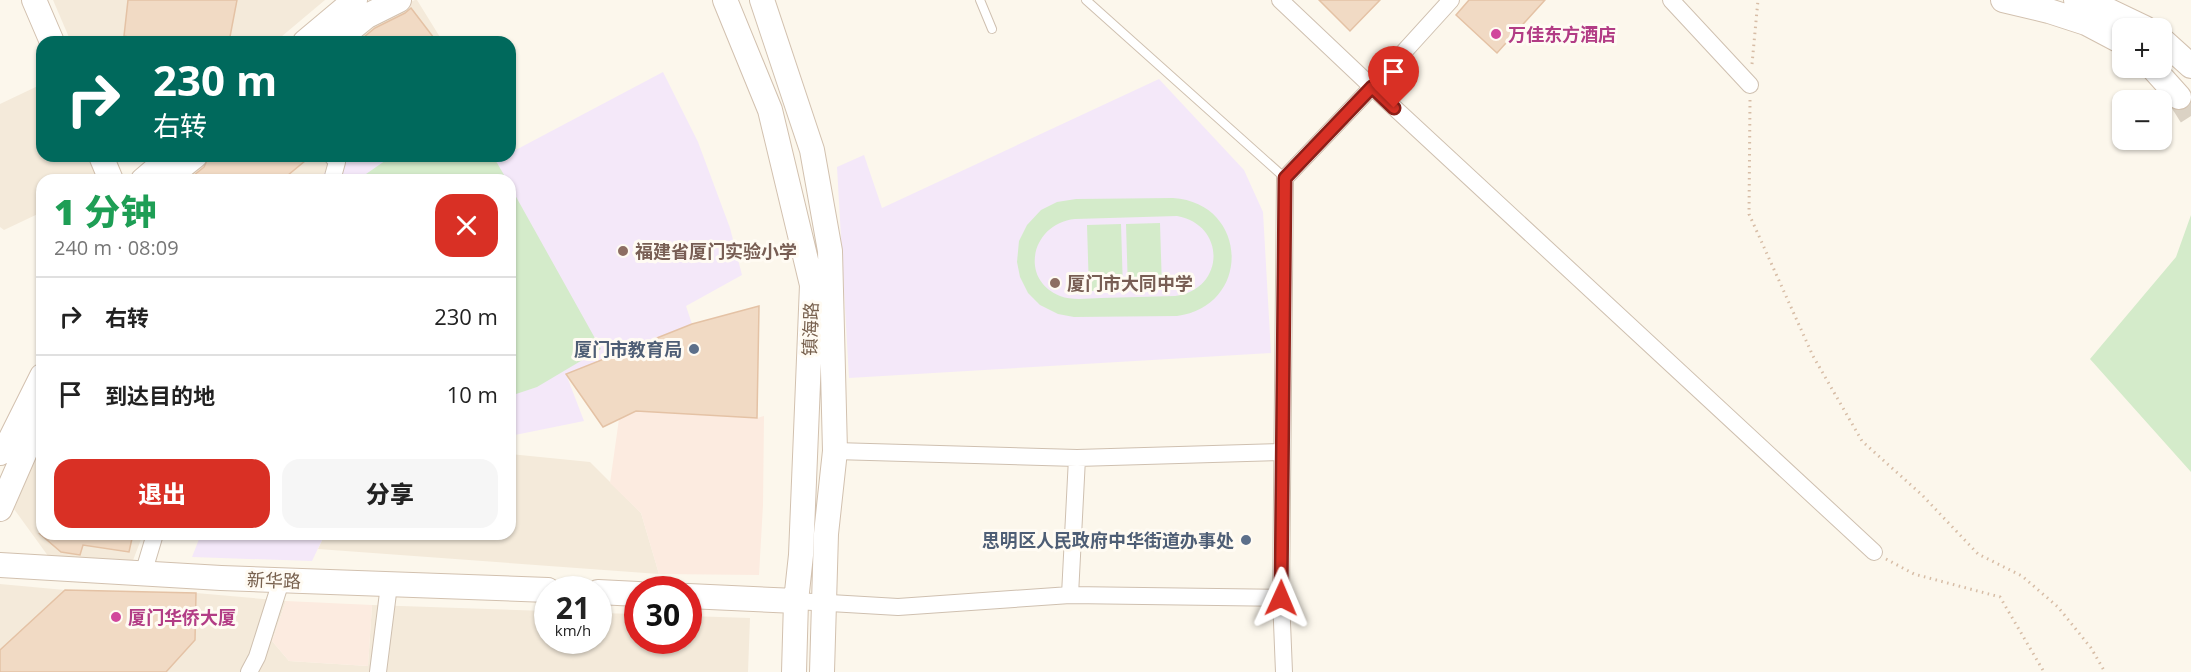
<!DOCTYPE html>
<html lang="zh">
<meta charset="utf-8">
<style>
body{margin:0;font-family:"Open Sans","Noto Sans SC",sans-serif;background:#f6f6f6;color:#222;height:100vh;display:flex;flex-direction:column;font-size:22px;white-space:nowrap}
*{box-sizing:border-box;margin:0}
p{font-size:20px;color:#767676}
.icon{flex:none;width:33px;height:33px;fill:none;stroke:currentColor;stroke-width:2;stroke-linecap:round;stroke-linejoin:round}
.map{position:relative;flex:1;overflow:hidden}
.sheet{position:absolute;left:36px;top:174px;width:480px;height:366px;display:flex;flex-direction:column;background:#fff;border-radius:18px;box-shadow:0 2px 4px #0004}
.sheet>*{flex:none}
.banner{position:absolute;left:36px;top:36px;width:480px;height:126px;border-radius:18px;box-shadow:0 2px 4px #0004;background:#00695c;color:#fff;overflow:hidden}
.buttons{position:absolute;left:2112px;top:18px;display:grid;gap:12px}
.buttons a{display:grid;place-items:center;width:60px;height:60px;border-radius:12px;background:#fff;box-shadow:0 2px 4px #0004;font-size:30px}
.speed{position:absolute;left:534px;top:576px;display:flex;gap:12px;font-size:30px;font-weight:700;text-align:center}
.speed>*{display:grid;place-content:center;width:78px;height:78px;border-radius:50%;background:#fff;box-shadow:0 2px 4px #0004;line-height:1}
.speed small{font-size:15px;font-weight:400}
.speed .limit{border:9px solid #d22;background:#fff;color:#111}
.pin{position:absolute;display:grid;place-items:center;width:51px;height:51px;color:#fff;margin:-62px -26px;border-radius:50% 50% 50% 0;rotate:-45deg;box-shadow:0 0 6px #0007}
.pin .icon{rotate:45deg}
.me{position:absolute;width:66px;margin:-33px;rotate:1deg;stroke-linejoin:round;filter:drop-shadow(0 0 4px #0008)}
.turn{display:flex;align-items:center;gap:21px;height:126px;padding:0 18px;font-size:27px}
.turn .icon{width:78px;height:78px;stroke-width:2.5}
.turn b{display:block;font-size:42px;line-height:51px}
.round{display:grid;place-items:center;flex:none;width:63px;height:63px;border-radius:18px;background:#f6f6f6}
.summary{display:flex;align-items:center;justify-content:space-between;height:102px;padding:0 18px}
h1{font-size:36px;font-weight:800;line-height:45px;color:#1e9e55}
.button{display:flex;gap:12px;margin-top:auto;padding:12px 18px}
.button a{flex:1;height:69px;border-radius:18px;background:#d93025;color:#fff;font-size:24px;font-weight:800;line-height:69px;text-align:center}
.button a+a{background:#f6f6f6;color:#222}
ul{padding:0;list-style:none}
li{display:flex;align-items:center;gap:18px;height:78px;padding:0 18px;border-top:2px solid #e0e0e0}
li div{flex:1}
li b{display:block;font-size:22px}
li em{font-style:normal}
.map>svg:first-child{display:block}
</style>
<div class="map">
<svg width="2191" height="672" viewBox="0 0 2191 672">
<rect width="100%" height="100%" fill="#fcf7ec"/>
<path fill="#f4eada" d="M53,0h272l-50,42h-204z
M415,0h2l26,42h-97l31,-25z
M42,84v72h55l11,24h-66v32l-38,18 -4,-3v-123z
M206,156h129l-15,24h-143z
M42,442v92h101l-11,29 -81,-3 -37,-51z
M510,454l80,8 51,51 18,61 -341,-25 7,-15h185z
M0,584l65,6 -65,60z
M196,593l90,8 -14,40 17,20 79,5 4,-61 175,6 1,29h50l1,-27 38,1 1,26h50l1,-24 61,2 -2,54h-582l29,-32z"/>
<path fill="#fcebe0" d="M636,411l121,7 7,-2 -1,89 -4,70 -100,-1 -18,-61 -31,-30 9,-64z
M286,601l86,4 -4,61 -79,-5 -17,-20z"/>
<path fill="#f4e8f9" d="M663,72l35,70 32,86 12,47 -56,31 6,18 -126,50 18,47 -74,15v-256h-190l15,-24h163l2,2 10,-2v-3z
M1159,79l85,91 19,42 8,141 -422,25 -12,-211 27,-12 18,53z
M201,534h124l-13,27 -120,-4z"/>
<path fill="#d4ebca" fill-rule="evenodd" d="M392,156h101l14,24h-140l-1,-6z
M510,186l91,163 -64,38 -27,9z
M1173,198c76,5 79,108 4,118l-103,1 -16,-3 -18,-9 -12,-12 -8,-16 -3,-15 2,-21 8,-16 14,-15 16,-8 19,-3zM1177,216c50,9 48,74 -2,80 -25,1 -49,1 -74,2 -13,0 -28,3 -41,-2 -42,-17 -28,-73 15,-77z
M2191,215v257l-101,-113 86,-102z
M1160,223l2,65 -34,2 -2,-66z
M1121,224l2,66 -34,1 -2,-66z"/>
<path fill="#f1dac4" stroke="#e4c2a5" stroke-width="1.5" d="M128,0h109l-8,42h-78l-27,-6z
M1319,0h61l-30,31z
M1469,0h76l-48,53 -41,-38z
M411,8l26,34h-79l17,-14 30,-15z
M209,156h102l-29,24h-94l16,-13z
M759,306l-2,112 -121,-7 -33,16 -37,-53 126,-50z
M40,534h93l-4,18 -46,-7 -3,10 -19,-3z
M65,590l131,3 -1,47 -29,32h-166v-22z"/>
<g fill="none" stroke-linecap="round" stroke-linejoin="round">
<path stroke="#dbd2c4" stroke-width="24" stroke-dasharray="24 12" stroke-linecap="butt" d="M2179,97l12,19"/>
<g stroke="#cfc0b0" stroke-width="10">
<path id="lane" d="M980,0l12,29
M1086,0l199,178"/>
</g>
<g stroke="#cfc0b0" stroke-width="18">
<path id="street" d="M1280,0l92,87 79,-87
M1671,0l79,85
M332,180l5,-18 -5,-6
M1077,458l205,-6
M143,574l12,-40
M1070,595l211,3 3,74
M1281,598l4,-420 87,-91 502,465
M796,601l102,6 172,-12 7,-137 -242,-7
M249,672l8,-15 24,-76
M378,672l11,-87"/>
</g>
<g stroke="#d2c1af" stroke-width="26">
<path id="secondary" d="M34,0l18,42
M725,0l45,110 42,175 -11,270 -5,46 -2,71
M762,0l50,150 18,101 5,200 -9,83 -4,138
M2003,0l46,11 37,12 36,19
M2076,0l25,7 44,21
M2162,40l29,26
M305,42l50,-42
M335,42l32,-26 32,-16
M2153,68l26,29
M101,156l10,24
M143,180l28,-24
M165,180l30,-24
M0,453l8,-9 34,-68
M0,509l42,-96
M0,565l221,13 327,12
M598,592l40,2
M688,596l108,5"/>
</g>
<path stroke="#d7bda6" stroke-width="3" stroke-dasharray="1.5 4.5" stroke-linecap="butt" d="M1752,64l6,-64
M1750,100l-1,114 64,142 49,85 61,55 55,58 44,22 36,31 33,41 14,24
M1886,559l28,15 86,23 44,75"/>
<use href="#lane" stroke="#fff" stroke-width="8"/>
<use href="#street" stroke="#fff" stroke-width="16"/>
<use href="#secondary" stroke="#fff" stroke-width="24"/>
</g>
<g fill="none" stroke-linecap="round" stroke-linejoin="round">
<g stroke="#8d1f18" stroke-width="15">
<path id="route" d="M1281,598l4,-420 87,-91 22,21"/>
</g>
<use href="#route" stroke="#d93025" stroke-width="10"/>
</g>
<g fill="#d1479c" stroke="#fffbf3" stroke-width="2">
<circle cx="1496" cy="34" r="6"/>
<circle cx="116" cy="617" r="6"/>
</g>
<g fill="#8d6e63" stroke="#fffbf3" stroke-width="2">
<circle cx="623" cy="251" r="6"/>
<circle cx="1055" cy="283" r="6"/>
</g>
<g fill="#5c6f8a" stroke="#fffbf3" stroke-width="2">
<circle cx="694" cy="349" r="6"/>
<circle cx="1246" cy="540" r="6"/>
</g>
<g text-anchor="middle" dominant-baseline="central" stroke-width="6" stroke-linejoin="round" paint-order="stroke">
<g font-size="18" font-weight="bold" fill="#b23c85" stroke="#fffbf3" text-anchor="start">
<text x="1508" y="34">万佳东方酒店</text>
<text x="128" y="617">厦门华侨大厦</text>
</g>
<g font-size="18" font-weight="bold" fill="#785e54" stroke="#fffbf3" text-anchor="start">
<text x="635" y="251">福建省厦门实验小学</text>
<text x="1067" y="283">厦门市大同中学</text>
</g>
<g font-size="18" fill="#78614e" stroke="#fffbf3">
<text transform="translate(810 329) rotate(-88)">镇海路</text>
<text transform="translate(274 580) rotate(2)">新华路</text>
</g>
<g font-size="18" font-weight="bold" fill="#4e5e75" stroke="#fffbf3" text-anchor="end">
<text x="682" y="349">厦门市教育局</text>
<text x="1234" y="540">思明区人民政府中华街道办事处</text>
</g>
</g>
</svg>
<div class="buttons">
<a>+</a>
<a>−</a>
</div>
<div class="speed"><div>21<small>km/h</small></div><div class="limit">30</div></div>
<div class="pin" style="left:1394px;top:108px;background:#d93025"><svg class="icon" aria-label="arrive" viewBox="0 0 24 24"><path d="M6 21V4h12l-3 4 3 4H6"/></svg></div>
<svg class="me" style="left:1281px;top:598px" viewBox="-20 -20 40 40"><path d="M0-17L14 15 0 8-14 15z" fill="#d93025" stroke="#fff" stroke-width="4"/></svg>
<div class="banner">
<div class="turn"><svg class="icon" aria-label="right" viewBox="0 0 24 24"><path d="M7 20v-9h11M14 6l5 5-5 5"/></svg><div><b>230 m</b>右转</div></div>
</div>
<section class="sheet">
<div class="summary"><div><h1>1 分钟</h1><p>240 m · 08:09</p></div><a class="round" style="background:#d93025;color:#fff"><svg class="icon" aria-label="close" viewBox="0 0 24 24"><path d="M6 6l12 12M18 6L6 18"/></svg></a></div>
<ul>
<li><svg class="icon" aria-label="right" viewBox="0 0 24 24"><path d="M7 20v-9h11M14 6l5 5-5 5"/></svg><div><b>右转</b></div><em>230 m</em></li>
<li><svg class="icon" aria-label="arrive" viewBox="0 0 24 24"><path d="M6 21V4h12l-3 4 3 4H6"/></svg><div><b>到达目的地</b></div><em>10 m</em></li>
</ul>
<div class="button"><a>退出</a><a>分享</a></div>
</section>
</div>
